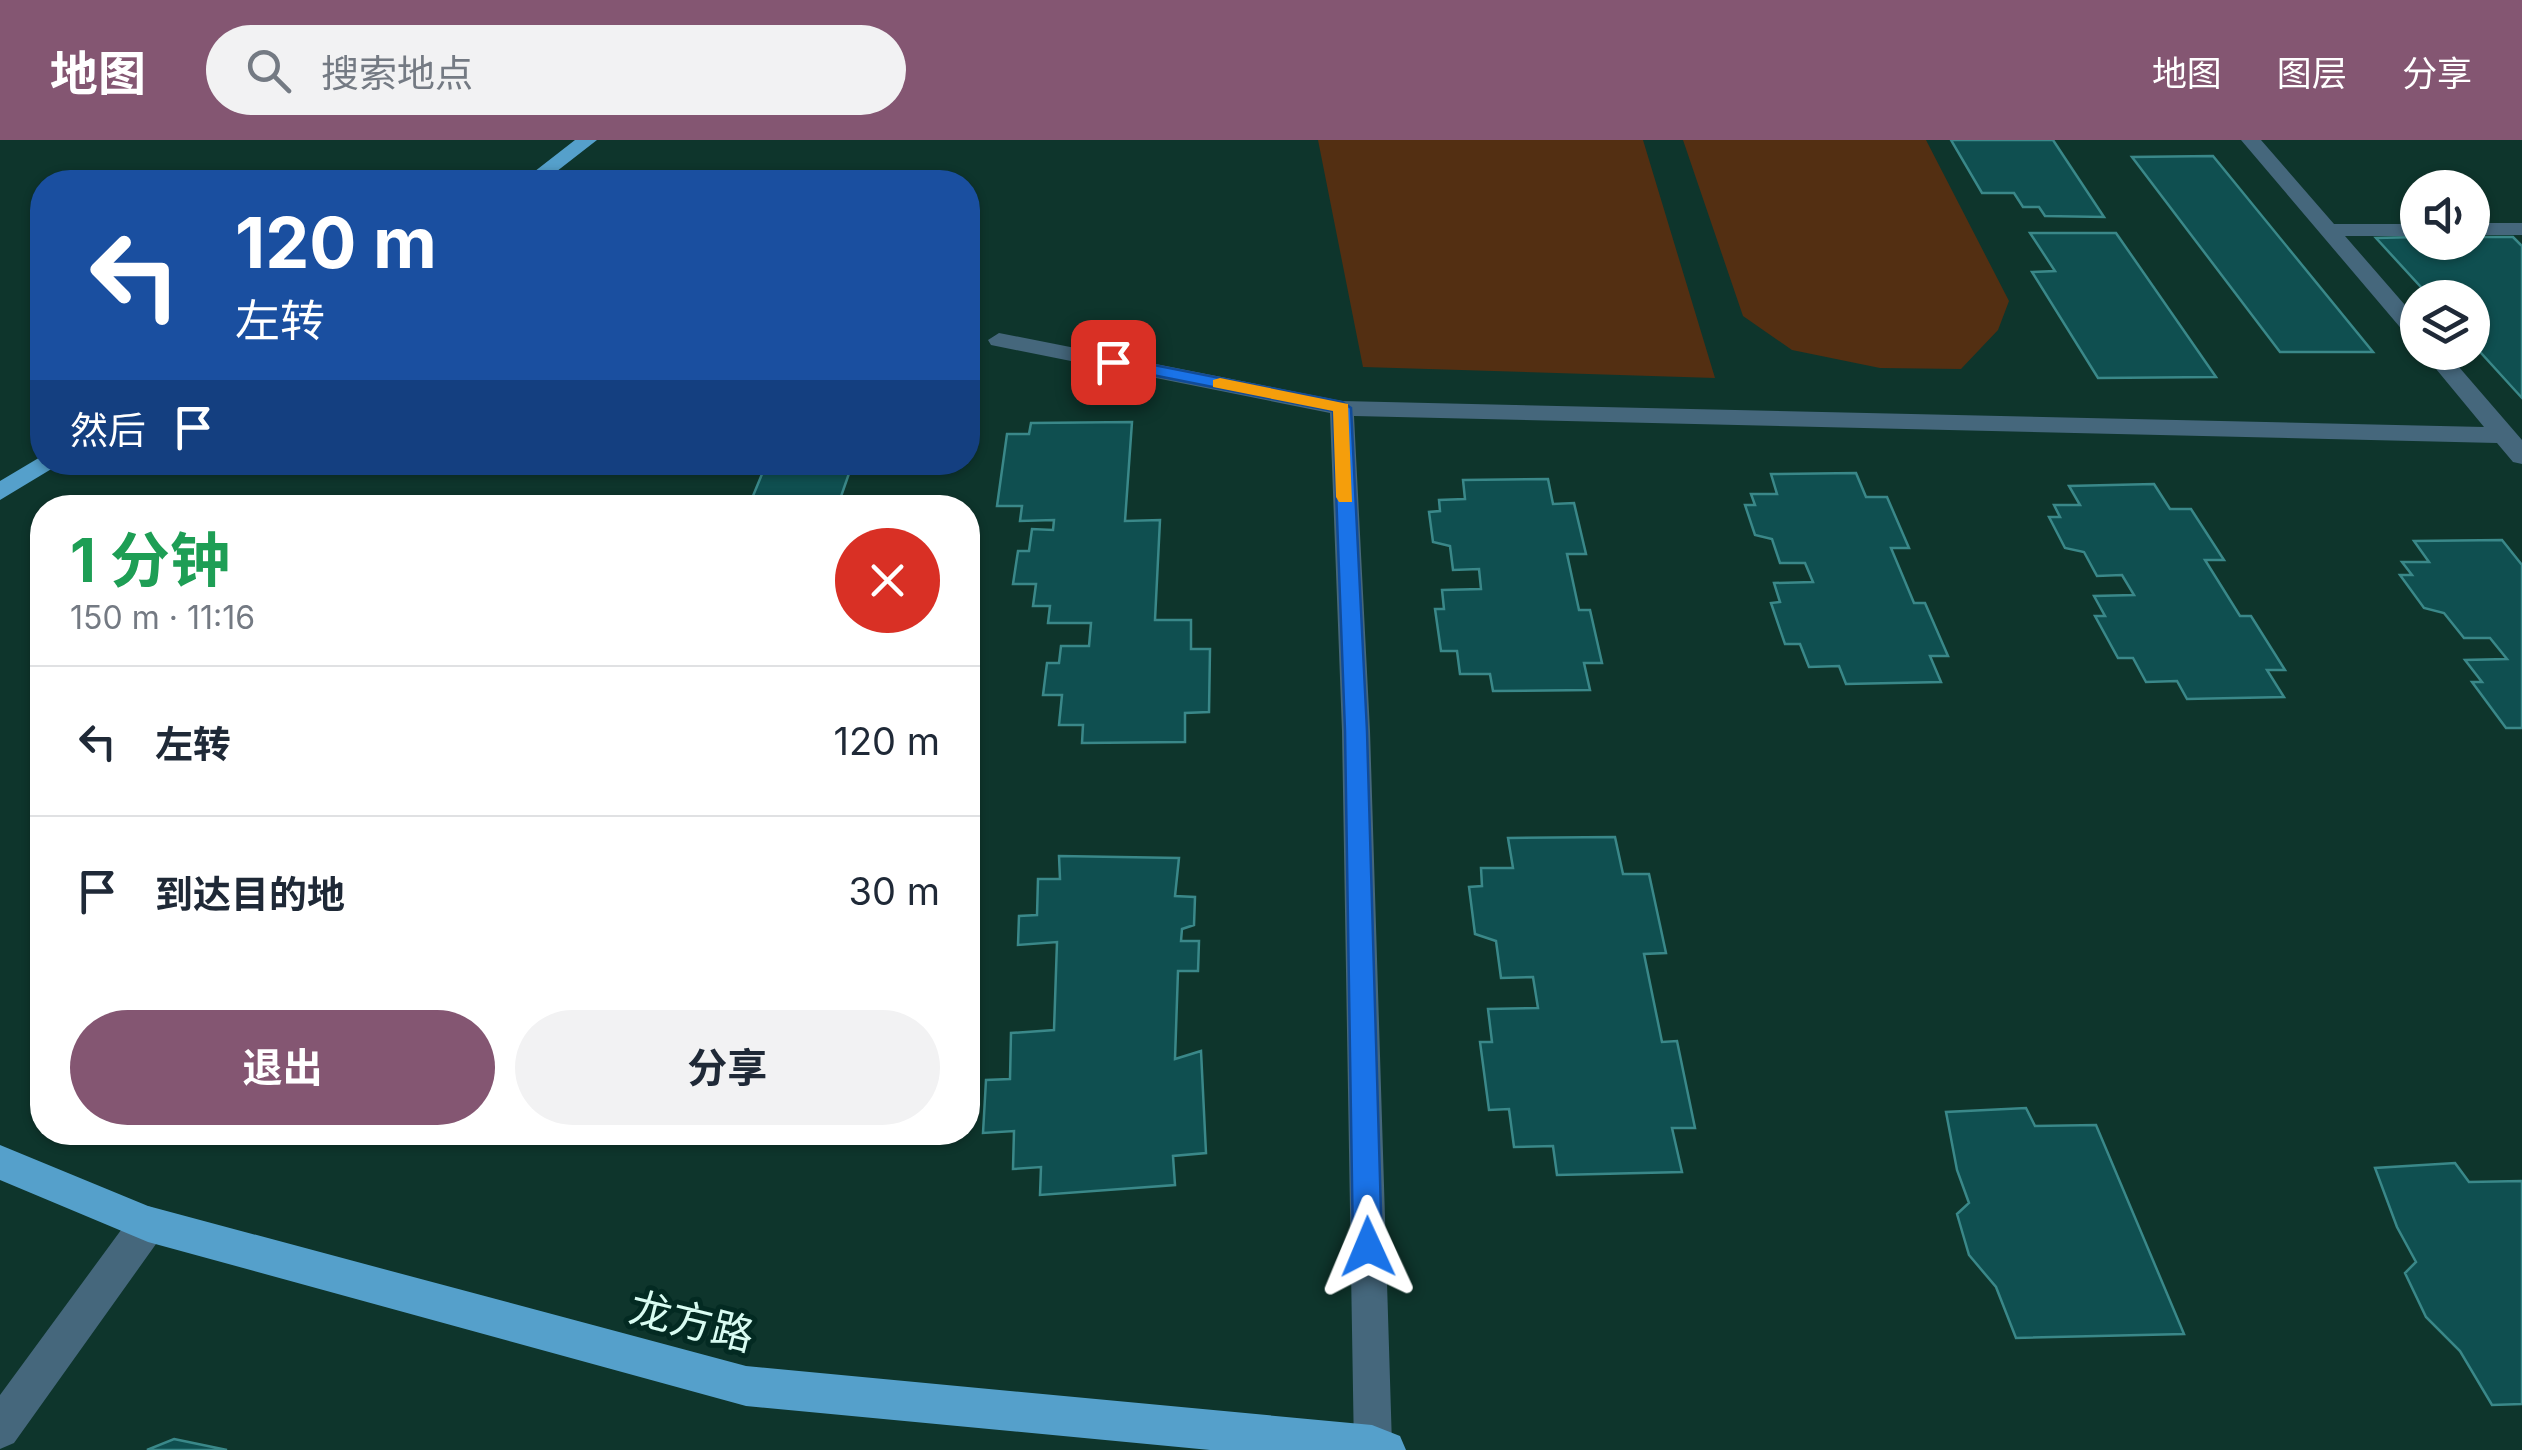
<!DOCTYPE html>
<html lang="zh">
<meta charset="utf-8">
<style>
body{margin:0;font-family:Inter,"Noto Sans SC",sans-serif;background:#f2f2f3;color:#1f2937;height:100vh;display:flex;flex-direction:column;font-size:38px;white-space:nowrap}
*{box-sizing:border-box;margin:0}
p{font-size:32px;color:#747a83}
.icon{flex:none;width:55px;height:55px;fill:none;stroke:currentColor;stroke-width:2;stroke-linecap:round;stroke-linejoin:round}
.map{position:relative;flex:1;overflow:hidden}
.drawer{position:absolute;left:30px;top:355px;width:950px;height:650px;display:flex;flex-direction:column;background:#fff;border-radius:40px;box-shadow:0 2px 8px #0004}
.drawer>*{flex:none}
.hud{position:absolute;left:30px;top:30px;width:950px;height:305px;border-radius:40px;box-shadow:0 2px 8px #0004;background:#1a4fa0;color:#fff;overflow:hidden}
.controls{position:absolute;left:2400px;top:30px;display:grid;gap:20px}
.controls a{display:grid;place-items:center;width:90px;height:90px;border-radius:50%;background:#fff;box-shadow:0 2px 8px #0004;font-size:50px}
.pin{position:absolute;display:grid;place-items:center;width:85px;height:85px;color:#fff;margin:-42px;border-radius:20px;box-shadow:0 5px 15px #0006}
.me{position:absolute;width:110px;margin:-55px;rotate:359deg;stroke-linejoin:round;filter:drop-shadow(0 0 8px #0008)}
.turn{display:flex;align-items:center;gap:35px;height:210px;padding:0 40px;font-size:45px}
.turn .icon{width:130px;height:130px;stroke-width:2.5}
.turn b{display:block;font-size:70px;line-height:85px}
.then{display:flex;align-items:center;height:95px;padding:0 40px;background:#0003;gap:20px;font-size:38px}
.round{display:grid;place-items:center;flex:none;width:105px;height:105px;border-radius:52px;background:#f2f2f3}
.overview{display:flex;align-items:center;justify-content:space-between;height:170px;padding:0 40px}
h1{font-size:60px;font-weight:700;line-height:75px;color:#1e9e55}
.cta{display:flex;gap:20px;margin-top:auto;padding:20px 40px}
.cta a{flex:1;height:115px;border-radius:60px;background:#845672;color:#fff;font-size:40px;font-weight:700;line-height:115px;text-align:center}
.cta a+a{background:#f2f2f3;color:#1f2937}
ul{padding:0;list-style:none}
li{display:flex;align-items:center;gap:30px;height:150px;padding:0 40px;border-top:2px solid #e0e1e3}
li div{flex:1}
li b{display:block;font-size:38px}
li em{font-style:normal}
header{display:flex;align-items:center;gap:60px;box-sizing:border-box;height:140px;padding:0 50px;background:#845672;color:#fff}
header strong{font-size:48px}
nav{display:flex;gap:55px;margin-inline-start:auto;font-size:35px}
.search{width:700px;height:90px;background:#f2f2f3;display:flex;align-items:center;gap:25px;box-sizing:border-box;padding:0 35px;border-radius:55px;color:#747a83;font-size:38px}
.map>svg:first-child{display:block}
</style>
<header>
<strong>地图</strong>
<div class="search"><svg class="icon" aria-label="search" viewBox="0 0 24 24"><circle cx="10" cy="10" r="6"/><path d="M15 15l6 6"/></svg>搜索地点</div>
<nav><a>地图</a><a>图层</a><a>分享</a></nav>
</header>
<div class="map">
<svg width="2522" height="1310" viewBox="0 0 2522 1310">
<rect width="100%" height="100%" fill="#0e352c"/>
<path fill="#532f12" d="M1318,0h325l72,238 -352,-11z
M1683,0h243l83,161 -11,29 -37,39 -81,-1 -88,-18 -49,-34z"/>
<path fill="#0f4f50" stroke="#3a8889" stroke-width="2.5" d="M1951,0h102l51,77 -59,-1 -6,-9h-16l-9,-14h-32z
M2213,16l160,196h-93l-148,-195z
M2030,93h86l100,144 -118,1 -66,-106 23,-1z
M2418,97v5h54v-5h41l9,9v152l-50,-55v-45h-41l-55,-60z
M1132,282l-7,99 35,-1 -5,100h36v29h19l-1,63 -24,1v29l-103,1 1,-18h-24l3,-30h-19l4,-32h12l2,-17h28l2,-23h-43l2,-17h-17l3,-22h-23l5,-33h11l3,-22 21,1 1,-10 -34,1 2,-15h-25l10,-72h22l2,-11z
M767,322h86l-16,46h-89z
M1856,333l10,24h21l22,51h-18l23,55h11l23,53h-18l11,26 -95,2 -7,-18 -30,1 -9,-23h-15l-14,-41 9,-1 -6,-19 39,-1 -8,-19h-25l-8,-24 -17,-4 -10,-30h10l-4,-11h26l-6,-20z
M1548,339l5,25 21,-1 12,51h-19l12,56h11l12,53h-18l6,27 -97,1 -3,-17h-30l-3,-23h-16l-6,-42h9l-2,-19 39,-1 -2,-20 -26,1 -3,-24 -17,-4 -4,-30 11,-1 -1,-11 26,-1 -2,-19z
M2154,344l16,25h21l33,51h-19l35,56h11l34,54h-18l17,27 -97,2 -10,-18 -31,1 -13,-24h-15l-23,-42h10l-11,-20 40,-1 -12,-20 -25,1 -13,-24 -19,-4 -16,-31h11l-6,-12h26l-11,-19z
M2502,400l20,25v163h-16l-34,-46h10l-17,-22 42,-1 -17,-21h-26l-20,-25 -20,-5 -24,-33h12l-10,-13h27l-15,-21z
M1615,697l8,37h26l17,79 -22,1 18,88 15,-1 18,87h-23l10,44 -125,3 -4,-29 -39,1 -5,-38 -20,1 -9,-68h12l-4,-33 50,-1 -5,-31 -32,1 -5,-37 -21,-7 -6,-47 13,-1 -1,-18h32l-5,-30z
M1059,716l120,2 -4,38 20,1 -1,28 -12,4 -1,12h18l-1,30h-20l-3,88 26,-8 5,102 -33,3 2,29 -135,10 1,-28 -28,2 1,-38 -31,2 3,-53 24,-1 1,-46 43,-3 3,-88 -39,3 1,-29 18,-1 1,-36h22z
M2026,968l9,18 61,-1 88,209 -168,4 -20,-51 -27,-32 -12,-41 12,-11 -12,-33 -11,-58z
M2455,1023l14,19 53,-1v223l-30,1 -32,-54 -34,-34 -21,-44 11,-11 -19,-35 -22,-59z
M174,1299l53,11h-80z"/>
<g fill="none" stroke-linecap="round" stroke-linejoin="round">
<path fill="#45677c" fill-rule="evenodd" d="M2241,0h20l73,84h84v12h-73l73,84v21l-8,-2z
M2472,83h50v12h-50z
M999,193l343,68 1142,26 -62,-75h24l76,88v24l-9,-2 -16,-19 -1143,-27 16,315 22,714 -2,5h-36l-12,-719 -12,-318 -339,-68 -3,-5z
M148,1066l13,5 6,13 -6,13 -147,206 -14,6v-54l135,-184z"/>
<path fill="#55a0cb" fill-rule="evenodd" d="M575,0h22l-54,42h-22z
M42,316v6h21l-63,38v-19z
M0,1005l148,61 598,160 626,59 28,11 6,14h-196l-464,-44 -598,-164 -148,-62z"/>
</g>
<path fill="#1a73e8" stroke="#114b97" stroke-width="2.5" d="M1113,217l229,45 9,6 16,323 15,516 -4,10 -10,4 -11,-4 -4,-10 -8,-516 -12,-320 -226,-45v-7z"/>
<path fill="#f59e0b" d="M1220,238l128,26 4,98h-13l-3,-5 -3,-86 -120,-24v-7z"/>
<g text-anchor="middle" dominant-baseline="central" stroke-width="10" stroke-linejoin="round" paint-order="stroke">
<g font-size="42" fill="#d9fcf2" stroke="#032a22">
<text transform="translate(692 1181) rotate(14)">龙方路</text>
</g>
</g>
</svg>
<div class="controls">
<a><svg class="icon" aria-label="sound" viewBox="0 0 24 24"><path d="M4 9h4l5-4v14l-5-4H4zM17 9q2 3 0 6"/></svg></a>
<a><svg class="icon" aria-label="layers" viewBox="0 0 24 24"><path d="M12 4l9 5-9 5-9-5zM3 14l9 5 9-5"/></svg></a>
</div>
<div class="pin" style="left:1113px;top:222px;background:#d93025"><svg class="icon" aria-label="arrive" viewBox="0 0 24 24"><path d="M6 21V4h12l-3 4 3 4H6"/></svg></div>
<svg class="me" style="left:1368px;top:1107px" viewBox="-20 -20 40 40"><path d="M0-17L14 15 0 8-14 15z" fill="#1a73e8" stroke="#fff" stroke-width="4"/></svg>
<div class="hud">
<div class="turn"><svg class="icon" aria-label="left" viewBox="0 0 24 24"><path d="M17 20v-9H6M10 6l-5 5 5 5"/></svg><div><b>120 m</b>左转</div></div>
<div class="then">然后<svg class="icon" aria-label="arrive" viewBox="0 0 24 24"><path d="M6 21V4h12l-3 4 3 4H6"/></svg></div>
</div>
<section class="drawer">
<div class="overview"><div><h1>1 分钟</h1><p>150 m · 11:16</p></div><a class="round" style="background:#d93025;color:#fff"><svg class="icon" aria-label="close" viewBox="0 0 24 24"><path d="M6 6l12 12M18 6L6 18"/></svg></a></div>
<ul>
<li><svg class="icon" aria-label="left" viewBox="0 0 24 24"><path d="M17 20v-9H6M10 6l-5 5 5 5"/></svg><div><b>左转</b></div><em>120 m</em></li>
<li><svg class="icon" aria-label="arrive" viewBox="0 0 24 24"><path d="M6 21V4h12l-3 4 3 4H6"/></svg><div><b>到达目的地</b></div><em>30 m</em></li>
</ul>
<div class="cta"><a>退出</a><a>分享</a></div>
</section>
</div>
